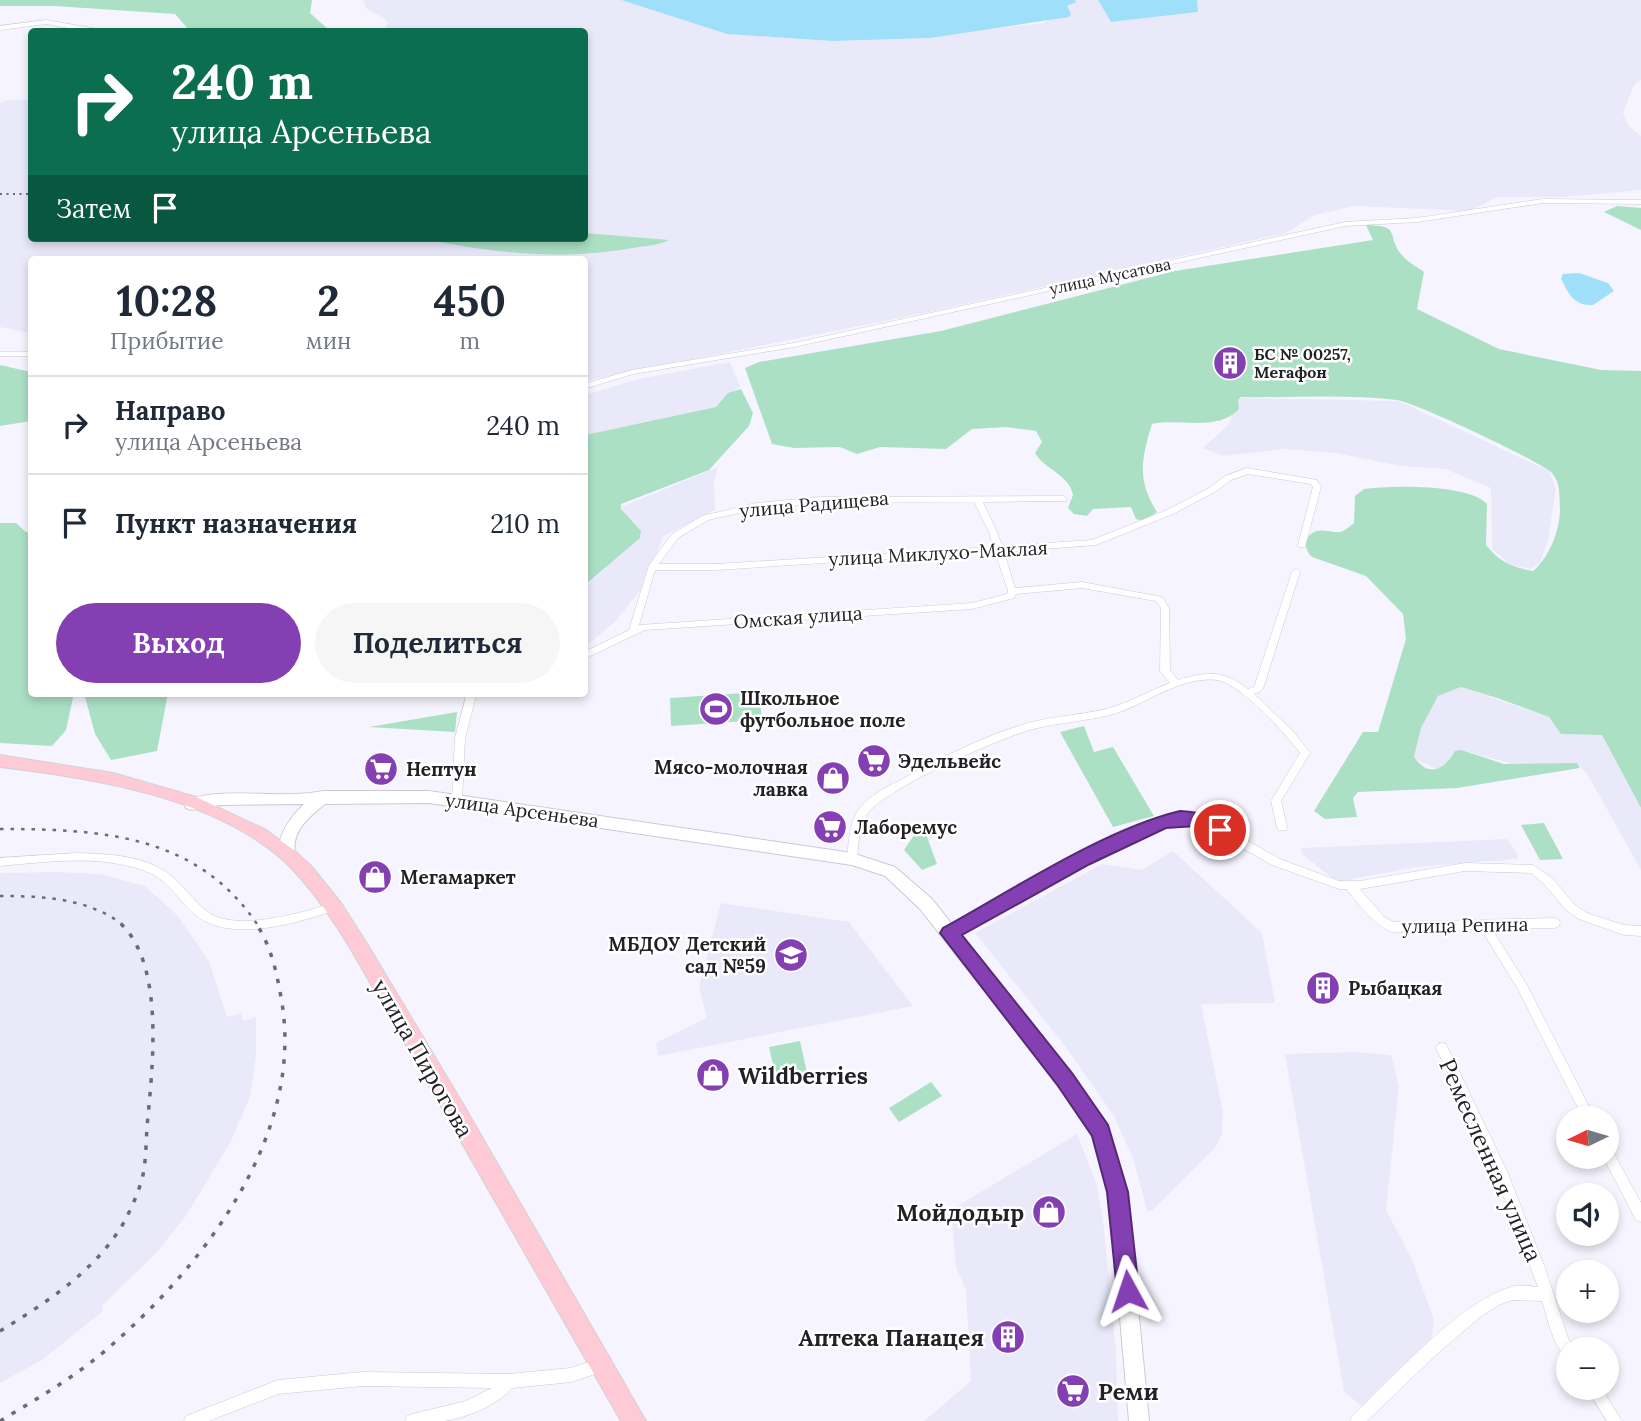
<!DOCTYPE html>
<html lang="ru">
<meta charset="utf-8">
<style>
body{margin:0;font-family:Lora,serif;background:#f6f6f7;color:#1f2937;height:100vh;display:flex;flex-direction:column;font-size:26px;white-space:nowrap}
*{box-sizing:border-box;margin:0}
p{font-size:23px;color:#747a83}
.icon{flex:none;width:38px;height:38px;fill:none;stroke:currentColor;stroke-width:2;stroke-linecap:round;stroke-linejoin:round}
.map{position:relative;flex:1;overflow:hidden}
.sheet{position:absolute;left:28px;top:256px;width:560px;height:441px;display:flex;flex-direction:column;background:#fff;border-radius:7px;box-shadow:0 4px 10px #0003}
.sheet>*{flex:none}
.hud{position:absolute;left:28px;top:28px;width:560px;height:214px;border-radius:7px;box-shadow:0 4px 10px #0003;background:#0b6e4f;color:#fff;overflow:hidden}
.needle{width:46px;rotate:265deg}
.controls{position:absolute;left:1556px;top:1106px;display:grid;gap:14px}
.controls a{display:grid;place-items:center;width:63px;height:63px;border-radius:50%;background:#fff;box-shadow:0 4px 10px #0003;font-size:35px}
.pin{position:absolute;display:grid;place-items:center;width:60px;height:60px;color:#fff;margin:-30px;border:4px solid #fff;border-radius:50%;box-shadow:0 2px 7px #0007}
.me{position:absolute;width:77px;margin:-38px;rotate:355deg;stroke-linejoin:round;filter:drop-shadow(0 0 5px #0008)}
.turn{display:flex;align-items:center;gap:24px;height:147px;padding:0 28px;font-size:32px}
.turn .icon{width:91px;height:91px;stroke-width:2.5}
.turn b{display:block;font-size:49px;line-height:60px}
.then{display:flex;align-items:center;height:66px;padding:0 28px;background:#0003;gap:14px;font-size:26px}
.eta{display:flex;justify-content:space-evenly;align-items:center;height:119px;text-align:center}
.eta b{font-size:42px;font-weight:800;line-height:49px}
.button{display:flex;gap:14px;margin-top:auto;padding:14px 28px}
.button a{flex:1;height:80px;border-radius:42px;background:#843fb2;color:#fff;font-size:28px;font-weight:800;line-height:80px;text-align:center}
.button a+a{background:#f6f6f7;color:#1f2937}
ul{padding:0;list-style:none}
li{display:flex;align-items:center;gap:21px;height:98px;padding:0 28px;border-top:2px solid #e0e1e3}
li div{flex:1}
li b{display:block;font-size:26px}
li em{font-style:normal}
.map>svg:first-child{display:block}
</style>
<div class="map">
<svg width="1641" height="1421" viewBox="0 0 1641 1421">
<rect width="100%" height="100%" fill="#f6f5ff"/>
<path fill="#eae9fa" d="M363,0h258l106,34 105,7 98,-3 25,-6 89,-9 31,-23h23l13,22 86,-10v-12h444v80l-7,5 -11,28 5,12 13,11v54l-77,7h-66l-29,14 -114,-5 -40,9 -29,18 -357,79 -344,69 -1,-122h-552l-1,74 -31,-6v-224l8,-3h23l1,138h552v-206l-199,-1 3,-8 -3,-4 -19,-11z
M730,362l10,24 -24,21 -131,28v-40l53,-16z
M1239,398l160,3 150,70 7,18 -8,51 -8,23 -9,6 -21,-4 -18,-16 -1,-61 -46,-19 -45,-3 -64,-13 -53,-4 -59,7 -21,-8 25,-23z
M718,467l-4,15 1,28 -51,26 -23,53 -25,32 -31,26 -1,-59 58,-54 -14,-10 -7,-17z
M1461,687l88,30 12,17 41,1 39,73v62l-52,-93 -12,-14 -60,2 -49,-13 -13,-1 -10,16 -8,2 -21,-9 -2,-3 7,-29 17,-32z
M1507,839l11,15 -1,5 -101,8 -79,15 -35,-28 -1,-6z
M1173,851l89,82 13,70 -74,1 22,108 -1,22 -7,14 -63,63h-5l-13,-50 -20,-45 -49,-70 -90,-113 127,-69 40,6z
M57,872l43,2 45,12 32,29 32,46 18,56 14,-4 2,8 13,-4v37l-6,43 -20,46 -44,73 -29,36 -55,54 1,5 -61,49 -42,23v-510z
M721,903l128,19 64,84 -255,50 -2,-13 51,-25 -8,-31z
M1355,1052l36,3 8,31 -13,124 26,49 22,61 -5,40 -57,56 -28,-25 -59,-337z
M1077,1134l20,51 6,35 13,130 2,71h-194l47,-40 -5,-91 -10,-23 -5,-57z"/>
<path fill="#ace0c5" d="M0,0h312l-2,13 20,18h-140l-15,-17 -121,-8h-54z
M1617,206l24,2v22l-37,-18z
M1366,225c36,1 20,9 35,29 5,7 16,13 23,18l-7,37 82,40 102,21 40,1v437l-39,-73 -41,-1 -12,-17 -49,-18 -39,-12 -23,9 -17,32 -7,29c15,21 30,13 41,-6l6,-1 43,14 73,-1 3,5 -123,20 -99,4 -5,6 4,19 -32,2 -11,-8 49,-79h15l28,-93 -3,-25 -37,-38 -54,-19c-9,-8 -9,-22 5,-26 7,-2 16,2 23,1 5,-1 10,-6 14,-9l1,-27 9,-7c27,-4 106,-5 123,15l-1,41c14,17 25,22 47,26 16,-13 27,-41 27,-62 -1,-13 1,-26 -8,-36 -10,-11 -138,-71 -155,-73 -51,-6 -105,-2 -156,-3l-3,3 1,9c-21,23 -59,9 -87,15 -11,35 -15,57 5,88l-14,9 -7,-2 -5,-12 -38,2 -6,7 -13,-2 -6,-6 5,-13c-4,-21 -28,-25 -38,-42l7,-11 -6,-11 -30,-4 -34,2 -26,20 -66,-2 -23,7 -17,-7 -46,1 -22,-4 -27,-76 14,-6 182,-31 234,-60 198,-31z
M585,233l84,7c-9,5 -25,6 -36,8 -77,13 -139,5 -215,-10h166z
M0,365l31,7v49l-31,5z
M741,389l12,24 -4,13 -40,44 -88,34v5l20,22 -1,7 -55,47v-150l131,-28 12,-14z
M0,523h16l10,9h5l1,161h42l-8,37 -14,16 -52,-3z
M759,692l3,28 -91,6 -1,-28z
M84,693h84l-11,58 -46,9 -16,-26z
M457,712l-2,20 -86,-5z
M1084,726l10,26 19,-5 41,69 -41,11 -53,-95z
M922,823l15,41 -15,6 -18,-20z
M1544,823l19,36 -23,1 -19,-35z
M800,1041l8,36 -31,6 -8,-36z
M931,1082l11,14 -43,26 -10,-14z"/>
<path fill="#a0dffa" d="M621,0h454l1,2 -9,4 4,8 -2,3 -139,21 -98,3 -105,-7z
M1098,0h99l1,12 -87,10z
M1579,273l29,10 6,8 -21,14c-21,1 -25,-14 -32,-26l2,-5z"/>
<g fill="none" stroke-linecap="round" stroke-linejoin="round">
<g stroke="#cbcad3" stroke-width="1">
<path id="minor" d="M46,20l57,10 2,2h-14l-45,-8 -46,6v-4z
M1543,199l98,1v4l-98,-1 -126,19 -72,4 -551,121 -161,27 -49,15v-5l48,-14 162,-27 551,-121 72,-4z
M0,352h32v4h-32z
M1247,468l70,12 4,7 -16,60h-6l-1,-2 15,-58 -2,-3 -63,-10 -17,6 -16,12 -42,22 -77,31 -92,7 11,36 67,-6 80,15 7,11 1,62 8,10c29,-9 46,-10 70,9l6,-2 38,-115 4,-3 3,1 1,2 -37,117 -2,2 -7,3 39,37 17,22 -29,48 6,26 -1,3h-8l-1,-3 -6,-26 29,-48c-14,-19 -60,-70 -83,-73 -35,-4 -68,22 -100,33 -27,8 -56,9 -84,16 -33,9 -145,58 -165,84 -10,12 -9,31 -11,46l-1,3 -4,1 -4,-1 -1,-3c2,-17 2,-37 13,-51 11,-14 29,-22 44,-30 40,-22 84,-44 128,-56 24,-6 49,-7 74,-13 22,-6 43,-18 64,-26l-10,-12 1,-63 -5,-7 -74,-13 -66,6 -2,4 -42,11 -327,21 -61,29v-7l45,-22 20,-65 23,-31 30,-18 54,-13 64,-6 243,-1 4,3 -1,2 -83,1 14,30 5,14 90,-6 75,-30 42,-22 16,-12zM974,502l15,30 4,15 -277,17h-57l19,-26 30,-18 48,-11 64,-6zM995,552l13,39 -1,3 -35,9 -333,22 16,-55h61z
M467,693h10l-12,45 -3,62 -1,3h-8l-1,-3 3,-62z
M1180,814l31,6 69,39 59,22h21l105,-18 68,2 19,13 22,26 13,9 37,12 17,1v10l-17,-1 -45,-16 -13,-9 -22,-26 -13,-11 -66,-2 -105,18 24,28 10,5 161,-4 4,2 1,3 -1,3 -4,2 -63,1 35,56 68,133h-12l-64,-127 -38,-62 -89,3c-20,-8 -32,-27 -46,-43h-7l-67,-24 -67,-38 -25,-5 -16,4 -77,36 -134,74 -4,2 -4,-2 -2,-3 2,-3 134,-74 79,-37z
M76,853c34,1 75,2 101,28 13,12 23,29 40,36 31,11 85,-4 116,-14l4,1 1,3 -1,3 -4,1c-39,13 -106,33 -140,2 -16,-15 -27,-35 -48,-42 -46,-17 -98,-9 -145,-5v-8z
M1442,1043l4,1 61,127 38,97 23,70 6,11h-6v9c-14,-7 -21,-42 -26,-57l-30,-1 -13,5 -19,12 -43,37 -70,67h-17l2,-5c42,-38 105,-113 159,-129 8,-3 18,-1 27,0l-43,-114 -59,-125 2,-4z
M1606,1144l4,2 31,57v19l-5,-2 -33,-63h3z
M601,1358l5,2 2,5 -2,5 -5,2 -30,10 -59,6c-14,17 -46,30 -68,33 -13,0 -26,0 -39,0l2,-5 5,-2 54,-13 26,-13 -129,-2 -85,8 -69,27h-25l2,-5 92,-36 85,-8 146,2 62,-6z
M1586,1388h15l21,33h-15z"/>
</g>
<g stroke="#cbcad3" stroke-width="2">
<path id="secondary" d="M323,791h106l423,62 43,14 37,32 139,174 36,53 20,66 22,229h-20l-20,-229 -16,-57 -34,-50 -139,-176 -35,-33 -33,-11 -423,-62 -104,1c-12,10 -27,21 -30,38 -1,6 0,11 -3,17l-5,2 -5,-2c-9,-20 8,-41 22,-55l-84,1 -29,5 -5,-2 -2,-4 2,-4c44,-14 93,0 137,-9z"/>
</g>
<g stroke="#d3d3d3" stroke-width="2">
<path id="primary" d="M0,755l113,18 83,24 70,33 29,21 17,16 29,36 25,39 97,162 183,317h-25l-268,-468c-19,-32 -40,-64 -67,-90 -71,-66 -193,-85 -286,-96z"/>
</g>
<use href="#minor" fill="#fff" fill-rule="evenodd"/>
<use href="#secondary" fill="#fff" fill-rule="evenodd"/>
<use href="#primary" fill="#fecad6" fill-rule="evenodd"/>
<path stroke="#6c6b71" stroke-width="2" stroke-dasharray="2 4.5" stroke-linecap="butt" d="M0,194h32"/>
<path stroke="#6c6b71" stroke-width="2.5" stroke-dasharray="3.5 7" stroke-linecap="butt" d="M0,829c100,0 196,5 257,95
M0,896c42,0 87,2 122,28"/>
<path stroke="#6c6b71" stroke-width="3.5" stroke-dasharray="4.5 9" stroke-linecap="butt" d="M0,1331c46,-28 95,-60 123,-107 8,-15 16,-32 20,-49 3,-15 3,-32 4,-48 5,-57 19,-162 -27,-204
M0,1421c40,-24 80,-47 114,-78 93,-82 189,-209 168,-340 -5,-29 -10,-55 -26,-80"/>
</g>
<path fill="#843fb2" stroke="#562974" stroke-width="2" d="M1180,811c16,1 39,4 48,19l-8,6 -24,-10 -30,2 -76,36 -128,71 110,138 36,52 20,67 11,99 -3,8 -8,3 -8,-3 -3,-8 -10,-99 -15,-56 -34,-50 -118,-153 3,-5c69,-38 162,-99 237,-117z"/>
<defs>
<g id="building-disc" transform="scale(1.75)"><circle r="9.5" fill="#843fb2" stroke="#fff"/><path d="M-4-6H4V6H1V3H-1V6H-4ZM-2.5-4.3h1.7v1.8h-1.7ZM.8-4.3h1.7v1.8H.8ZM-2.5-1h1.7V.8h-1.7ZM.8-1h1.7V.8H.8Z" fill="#fff"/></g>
<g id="stadium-disc" transform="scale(1.75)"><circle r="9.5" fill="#843fb2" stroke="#fff"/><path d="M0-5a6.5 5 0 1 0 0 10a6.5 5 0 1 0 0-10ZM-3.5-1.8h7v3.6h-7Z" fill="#fff"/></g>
<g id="supermarket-disc" transform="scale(1.75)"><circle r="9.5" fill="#843fb2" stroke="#fff"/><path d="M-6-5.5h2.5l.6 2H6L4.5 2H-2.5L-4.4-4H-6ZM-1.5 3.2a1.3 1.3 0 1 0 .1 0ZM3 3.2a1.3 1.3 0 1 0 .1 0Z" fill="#fff"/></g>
<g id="shop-disc" transform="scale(1.75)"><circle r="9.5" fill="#843fb2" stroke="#fff"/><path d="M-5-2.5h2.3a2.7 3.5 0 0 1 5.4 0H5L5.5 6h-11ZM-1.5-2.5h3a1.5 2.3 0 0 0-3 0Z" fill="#fff"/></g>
<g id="school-disc" transform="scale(1.75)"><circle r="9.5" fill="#843fb2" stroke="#fff"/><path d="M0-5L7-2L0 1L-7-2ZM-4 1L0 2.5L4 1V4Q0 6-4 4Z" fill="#fff"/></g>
</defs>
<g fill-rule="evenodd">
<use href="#building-disc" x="1230" y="363"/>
<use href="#stadium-disc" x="716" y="709"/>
<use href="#supermarket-disc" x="874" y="761"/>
<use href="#supermarket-disc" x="381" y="769"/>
<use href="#shop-disc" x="833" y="778"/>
<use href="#supermarket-disc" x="830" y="827"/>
<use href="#shop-disc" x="375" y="877"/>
<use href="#school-disc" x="791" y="955"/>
<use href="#building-disc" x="1323" y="988"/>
<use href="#shop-disc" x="713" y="1075"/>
<use href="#shop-disc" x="1049" y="1212"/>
<use href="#building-disc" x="1008" y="1337"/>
<use href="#supermarket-disc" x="1073" y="1391"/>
</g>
<g text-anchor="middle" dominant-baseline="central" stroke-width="5" stroke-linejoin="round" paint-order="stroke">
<g font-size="16" fill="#222125" stroke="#fff">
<text transform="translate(1110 276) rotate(-12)">улица Мусатова</text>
</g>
<g font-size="16" font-weight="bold" fill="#222125" stroke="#fff" text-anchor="start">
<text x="1254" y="354">БС № 00257,<tspan x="1254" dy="18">Мегафон</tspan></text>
</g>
<g font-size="19" fill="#222125" stroke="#fff">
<text transform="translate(814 504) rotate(-5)">улица Радищева</text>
<text transform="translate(938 553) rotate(-3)">улица Миклухо-Маклая</text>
<text transform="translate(798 617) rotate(-4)">Омская улица</text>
<text transform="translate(522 810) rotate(8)">улица Арсеньева</text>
<text transform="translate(1465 925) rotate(-1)">улица Репина</text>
</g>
<g font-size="19" font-weight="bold" fill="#222125" stroke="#fff" text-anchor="start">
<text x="740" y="698">Школьное<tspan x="740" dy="22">футбольное поле</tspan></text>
<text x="898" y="761">Эдельвейс</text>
<text x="808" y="767" text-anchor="end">Мясо-молочная<tspan x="808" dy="22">лавка</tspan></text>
<text x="406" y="769">Нептун</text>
<text x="854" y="827">Лаборемус</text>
<text x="400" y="877">Мегамаркет</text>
<text x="766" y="944" text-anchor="end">МБДОУ Детский<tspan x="766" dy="22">сад №59</tspan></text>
<text x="1348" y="988">Рыбацкая</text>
</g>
<g font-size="23" fill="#222125" stroke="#fff">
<text transform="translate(423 1058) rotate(60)">улица Пирогова</text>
<text transform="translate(1491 1160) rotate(66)">Ремесленная улица</text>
</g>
<g font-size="23" font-weight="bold" fill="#222125" stroke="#fff" text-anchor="start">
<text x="738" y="1075">Wildberries</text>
<text x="1024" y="1212" text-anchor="end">Мойдодыр</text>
<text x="984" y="1337" text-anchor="end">Аптека Панацея</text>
<text x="1098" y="1391">Реми</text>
</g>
</g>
</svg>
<div class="controls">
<a><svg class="needle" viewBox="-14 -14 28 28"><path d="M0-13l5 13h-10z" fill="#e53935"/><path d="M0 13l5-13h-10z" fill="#747a83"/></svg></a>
<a><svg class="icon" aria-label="sound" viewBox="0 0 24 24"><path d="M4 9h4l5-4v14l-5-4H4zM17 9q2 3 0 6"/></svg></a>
<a>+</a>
<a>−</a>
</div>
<div class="pin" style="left:1220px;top:830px;background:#d93025"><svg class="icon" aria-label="arrive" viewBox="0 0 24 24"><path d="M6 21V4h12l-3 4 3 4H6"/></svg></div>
<svg class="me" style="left:1128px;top:1291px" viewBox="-20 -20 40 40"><path d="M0-17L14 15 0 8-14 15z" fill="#843fb2" stroke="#fff" stroke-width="4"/></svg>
<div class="hud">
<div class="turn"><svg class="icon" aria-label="right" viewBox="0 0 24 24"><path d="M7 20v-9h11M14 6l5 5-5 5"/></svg><div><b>240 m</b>улица Арсеньева</div></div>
<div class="then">Затем<svg class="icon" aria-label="arrive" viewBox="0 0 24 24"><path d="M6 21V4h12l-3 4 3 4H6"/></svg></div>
</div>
<section class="sheet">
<div class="eta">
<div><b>10:28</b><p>Прибытие</p></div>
<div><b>2</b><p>мин</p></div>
<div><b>450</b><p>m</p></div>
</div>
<ul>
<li><svg class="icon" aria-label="right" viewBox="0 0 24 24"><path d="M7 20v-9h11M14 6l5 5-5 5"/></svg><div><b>Направо</b><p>улица Арсеньева</p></div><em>240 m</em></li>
<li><svg class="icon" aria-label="arrive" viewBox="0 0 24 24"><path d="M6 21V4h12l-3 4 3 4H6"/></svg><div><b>Пункт назначения</b></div><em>210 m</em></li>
</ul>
<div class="button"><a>Выход</a><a>Поделиться</a></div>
</section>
</div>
